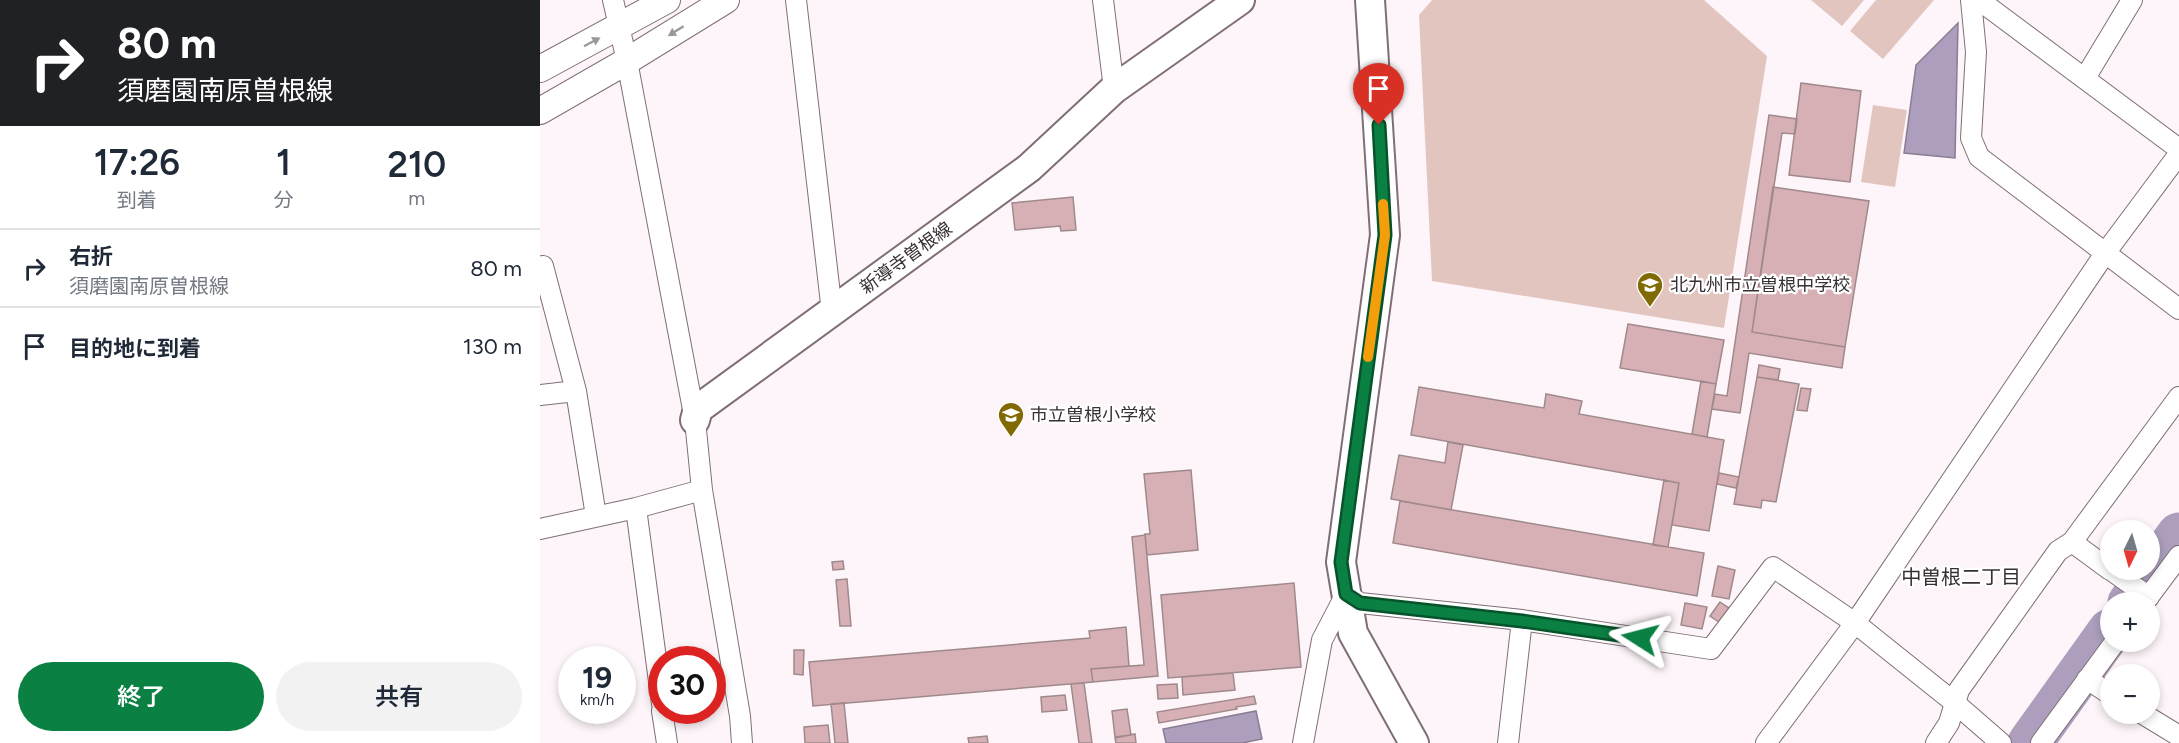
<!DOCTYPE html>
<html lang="ja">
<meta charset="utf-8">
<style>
body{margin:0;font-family:Figtree,"Noto Sans JP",sans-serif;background:#f2f2f3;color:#1f2937;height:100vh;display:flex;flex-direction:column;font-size:22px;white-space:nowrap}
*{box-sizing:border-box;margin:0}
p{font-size:20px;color:#747a83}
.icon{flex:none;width:33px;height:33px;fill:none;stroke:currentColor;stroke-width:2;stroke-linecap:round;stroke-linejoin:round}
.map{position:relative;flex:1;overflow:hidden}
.details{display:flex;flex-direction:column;background:#fff;width:540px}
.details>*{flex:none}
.guide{background:#202124;color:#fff;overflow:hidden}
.needle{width:39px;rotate:185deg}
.tools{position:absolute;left:1560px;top:520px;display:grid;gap:12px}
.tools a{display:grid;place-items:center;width:60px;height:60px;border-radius:50%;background:#fff;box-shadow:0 3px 9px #0003;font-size:30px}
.speed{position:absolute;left:18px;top:646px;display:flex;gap:12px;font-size:30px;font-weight:700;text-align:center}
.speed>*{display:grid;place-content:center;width:78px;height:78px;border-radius:50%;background:#fff;box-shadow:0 3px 9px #0003;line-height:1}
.speed small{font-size:15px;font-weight:400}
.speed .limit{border:9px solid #d22;background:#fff;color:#111}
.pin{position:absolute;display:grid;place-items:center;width:51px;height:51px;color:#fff;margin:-62px -26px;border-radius:50% 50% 50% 0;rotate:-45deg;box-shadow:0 0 6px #0007}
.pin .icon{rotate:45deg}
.me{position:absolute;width:66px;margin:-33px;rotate:279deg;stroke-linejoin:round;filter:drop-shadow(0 0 4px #0008)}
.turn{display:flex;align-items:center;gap:21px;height:126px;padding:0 18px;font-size:27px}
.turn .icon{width:78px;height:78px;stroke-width:2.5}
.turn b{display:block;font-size:42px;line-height:51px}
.eta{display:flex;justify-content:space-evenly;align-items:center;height:102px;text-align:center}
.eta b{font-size:36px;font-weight:600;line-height:42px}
.button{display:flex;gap:12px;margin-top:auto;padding:12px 18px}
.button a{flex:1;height:69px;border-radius:36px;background:#0b8043;color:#fff;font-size:24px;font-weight:600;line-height:69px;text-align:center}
.button a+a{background:#f2f2f3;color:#1f2937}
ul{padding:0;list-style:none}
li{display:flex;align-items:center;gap:18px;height:78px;padding:0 18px;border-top:2px solid #e0e1e3}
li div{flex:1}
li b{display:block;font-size:22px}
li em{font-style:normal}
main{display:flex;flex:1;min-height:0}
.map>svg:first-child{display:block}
</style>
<main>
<section class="details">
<div class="guide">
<div class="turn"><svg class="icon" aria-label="right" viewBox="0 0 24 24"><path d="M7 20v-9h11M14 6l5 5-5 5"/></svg><div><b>80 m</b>須磨園南原曽根線</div></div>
</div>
<div class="eta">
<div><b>17:26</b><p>到着</p></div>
<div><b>1</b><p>分</p></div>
<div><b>210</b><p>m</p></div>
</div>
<ul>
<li><svg class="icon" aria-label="right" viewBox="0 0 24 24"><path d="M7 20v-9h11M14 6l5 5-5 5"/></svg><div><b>右折</b><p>須磨園南原曽根線</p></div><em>80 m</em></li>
<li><svg class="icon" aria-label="arrive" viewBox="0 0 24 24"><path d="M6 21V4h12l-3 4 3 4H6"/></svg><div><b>目的地に到着</b></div><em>130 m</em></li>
</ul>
<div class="button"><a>終了</a><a>共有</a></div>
</section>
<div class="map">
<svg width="1639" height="743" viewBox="0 0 1639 743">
<rect width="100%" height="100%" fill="#fdf5f9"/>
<path fill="#e3c5c0" d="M892,0h272l63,56 -43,272 -292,-47 -13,-266z
M1271,0h53l-22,26z
M1336,0h58l-51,59 -33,-28z
M1333,105l34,5 -12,77 -34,-5z"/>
<path fill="#ac9ebc" stroke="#897d93" stroke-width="1.5" d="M1418,23l-3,135 -51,-5 12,-88z
M716,711l6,28 -20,4h-76l-3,-14z"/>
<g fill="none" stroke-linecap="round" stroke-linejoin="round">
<path stroke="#ac9ebc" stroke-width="45" d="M1590,603l49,-68
M1490,743l80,-112"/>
</g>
<path fill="#d7b0b5" stroke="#9f898c" stroke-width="1.5" d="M1261,83l60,8 -11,91 -61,-7z
M1229,115l28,4 -2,15 -13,-1 -30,199 93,15 -3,21 -93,-15 -9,60 -28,-4 3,-15 12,2z
M1233,187l96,14 -24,146 -93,-15z
M533,197l3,33 -15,1 -1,-5 -45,4 -3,-27z
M1088,324l96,16 -8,44 -96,-16z
M1219,365l21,4 -2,11 -21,-3z
M1217,377l42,7 -23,118 -14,-2 -1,8 -27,-4z
M1161,381l15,3 -9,53 -15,-3z
M879,387l125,21 2,-14 36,7 -3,13 145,26 -15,91 -37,-6 7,-42 -268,-48z
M1261,388l10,1 -4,22 -10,-1z
M908,442l15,3 -12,65 -60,-11 8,-44 46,8z
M651,470l7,80 -51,5 -2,-21h5l-6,-60z
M1179,473l20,4 -3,11 -19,-4z
M1124,480l15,3 -11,64 -15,-2z
M860,501l304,52 -7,43 -304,-53z
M605,535l13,141 -65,6 -2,-13 53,-4 -12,-128z
M303,561l1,8 -11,1 -1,-8z
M1178,566l17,4 -6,29 -17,-3z
M307,579l4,47h-11l-4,-46z
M754,583l7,84 -133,11 -7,-83z
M1180,602l9,6 -10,14 -9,-6z
M1145,603l22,4 -5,22 -21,-4z
M586,627l3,39 -38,3 2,13 -280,24 -4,-44 281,-24 -1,-7z
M254,650h10l-1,25 -9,-1z
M693,673l2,17 -52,5 -1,-18z
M544,683l8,60h-13l-8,-59z
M637,684l1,14 -20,1 -1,-14z
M525,695l2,15 -25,2 -1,-15z
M714,696l2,8 -20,3 1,2 -78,14 -2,-11z
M304,703l4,40h-13l-4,-39z
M587,709l4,26 -16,2 -3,-26z
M288,725l2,18h-25l-1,-16z
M595,734l1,9h-20l-1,-5z
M447,736l1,7h-19l-1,-5z"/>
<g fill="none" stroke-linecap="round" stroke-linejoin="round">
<g stroke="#806e76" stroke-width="22">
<path id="minor" d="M73,0l14,61 68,359 7,70 38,226 2,27
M256,0l36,312
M563,0l11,89
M1431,0l5,52 -5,86 8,19 200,152
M1439,0l200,149
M1545,78l47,-78
M3,266l33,125
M0,395l36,-4 20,125
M0,529l96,-21
M1532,542l38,28
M1571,570l38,27
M1604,603l35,-47
M1547,679l23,15
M122,704l-26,-196 66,-18
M122,711l5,32
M1603,714l36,22
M763,743l19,-103 24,-46 14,9 162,17 189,29 62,-82 82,56 100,80 46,40
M968,743l14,-123
M1226,743l89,-120 251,-371 73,-98
M1396,743l13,-20 10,-33 99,-139 14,-9 107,-145
M1501,743l74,-101"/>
</g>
<g stroke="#806e76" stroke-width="28">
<path id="tertiary" d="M0,69l127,-69
M0,111l87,-50 99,-61"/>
</g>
<g stroke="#806e76" stroke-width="32">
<path id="secondary" d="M830,0l15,235 -44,327 12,71 61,110
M155,420l3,-11 331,-241 85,-79 126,-89"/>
</g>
<use href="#minor" stroke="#fff" stroke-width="20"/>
<use href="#tertiary" stroke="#fff" stroke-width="26"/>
<use href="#secondary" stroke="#fff" stroke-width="28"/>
</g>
<defs><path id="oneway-solid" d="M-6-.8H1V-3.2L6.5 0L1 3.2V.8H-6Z" transform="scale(1.5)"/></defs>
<g fill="#9c989a">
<use href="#oneway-solid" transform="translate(136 31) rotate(148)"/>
<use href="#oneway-solid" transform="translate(52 42) rotate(-28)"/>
</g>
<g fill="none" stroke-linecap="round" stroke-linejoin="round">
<g stroke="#07532c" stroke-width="15">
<path id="route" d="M839,125l6,110 -44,327 5,32 14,9 162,18 118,17"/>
</g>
<use href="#route" stroke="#0b8043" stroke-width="10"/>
<path stroke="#f59e0b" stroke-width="10" d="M828,357l17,-122 -2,-31"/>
</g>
<defs>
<g id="school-pin" transform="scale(1.35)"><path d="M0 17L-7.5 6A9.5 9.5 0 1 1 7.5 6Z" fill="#816a03" stroke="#fff"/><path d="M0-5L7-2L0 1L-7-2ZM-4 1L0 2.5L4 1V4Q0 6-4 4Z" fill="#fff"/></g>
</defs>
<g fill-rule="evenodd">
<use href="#school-pin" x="1110" y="285"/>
<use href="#school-pin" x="471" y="415"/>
</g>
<g text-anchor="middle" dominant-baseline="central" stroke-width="4.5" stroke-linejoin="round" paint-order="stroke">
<g font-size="18" fill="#383034" stroke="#fff">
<text transform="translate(366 258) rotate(-36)">新導寺曽根線</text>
</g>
<g font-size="18" fill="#383034" stroke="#fff" text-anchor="start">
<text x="1130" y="285">北九州市立曽根中学校</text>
<text x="490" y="415">市立曽根小学校</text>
</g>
<g font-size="20" fill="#383034" stroke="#fff">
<text x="1421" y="577">中曽根二丁目</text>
</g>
</g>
</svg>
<div class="tools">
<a><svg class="needle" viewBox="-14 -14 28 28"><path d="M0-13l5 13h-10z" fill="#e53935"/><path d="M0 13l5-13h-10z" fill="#747a83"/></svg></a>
<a>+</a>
<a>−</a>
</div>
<div class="speed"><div>19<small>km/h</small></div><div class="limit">30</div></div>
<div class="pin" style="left:839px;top:125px;background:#d93025"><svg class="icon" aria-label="arrive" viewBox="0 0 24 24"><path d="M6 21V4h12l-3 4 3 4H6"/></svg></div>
<svg class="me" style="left:1100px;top:638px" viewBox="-20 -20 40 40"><path d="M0-17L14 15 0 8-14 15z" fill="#0b8043" stroke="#fff" stroke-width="4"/></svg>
</div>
</main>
